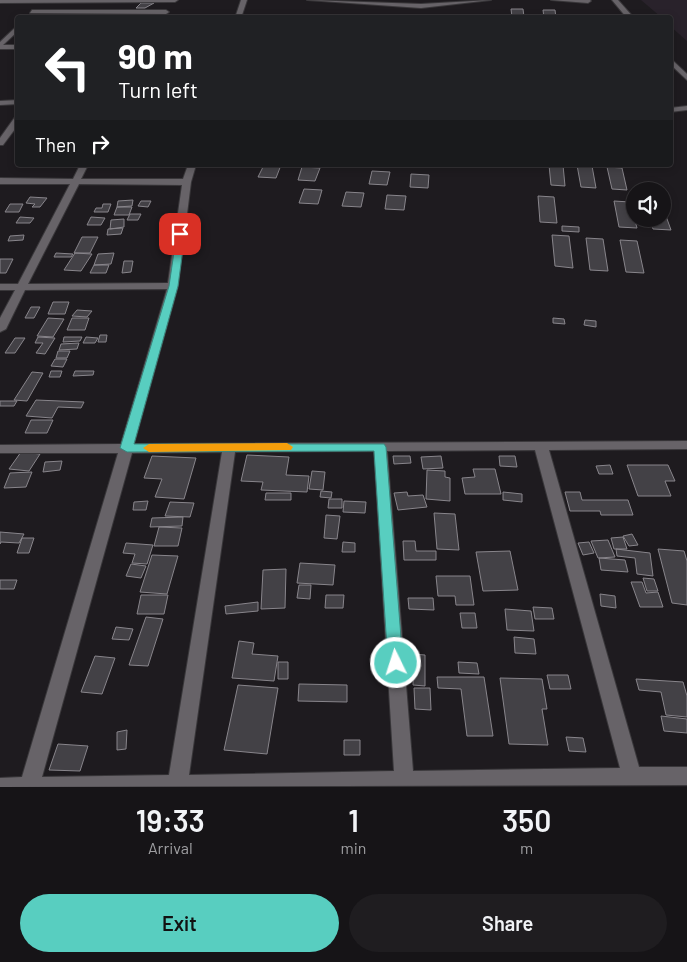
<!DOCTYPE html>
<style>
body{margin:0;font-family:Barlow,sans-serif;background:#1f1d20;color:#f1f3f6;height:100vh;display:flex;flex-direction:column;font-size:19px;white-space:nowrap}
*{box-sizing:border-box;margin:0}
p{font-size:16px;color:#9e9ea1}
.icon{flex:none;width:28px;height:28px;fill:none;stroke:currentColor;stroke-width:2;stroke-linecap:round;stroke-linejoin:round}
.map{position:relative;height:787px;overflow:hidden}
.drawer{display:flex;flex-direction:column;background:#161417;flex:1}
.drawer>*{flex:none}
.banner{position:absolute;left:15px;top:15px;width:658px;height:152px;border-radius:5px;box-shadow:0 2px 8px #0003,0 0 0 1px #353336;background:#202124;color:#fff;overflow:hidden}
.fabs{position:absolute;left:626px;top:182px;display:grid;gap:10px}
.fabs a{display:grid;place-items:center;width:45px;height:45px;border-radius:50%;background:#161417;box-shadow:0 2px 8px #0003,0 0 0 1px #353336;font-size:25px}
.pin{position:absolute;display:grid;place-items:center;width:42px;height:42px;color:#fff;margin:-21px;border-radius:10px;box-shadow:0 2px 8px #0006}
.me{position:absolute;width:55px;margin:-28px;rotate:356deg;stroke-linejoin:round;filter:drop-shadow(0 0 4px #0008)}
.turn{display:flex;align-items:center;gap:18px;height:105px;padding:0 20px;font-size:22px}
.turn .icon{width:65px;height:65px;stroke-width:2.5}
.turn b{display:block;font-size:35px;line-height:42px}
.then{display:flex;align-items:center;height:48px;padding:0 20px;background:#0003;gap:10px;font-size:19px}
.eta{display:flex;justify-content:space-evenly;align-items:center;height:85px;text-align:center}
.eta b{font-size:30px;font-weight:600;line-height:35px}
.button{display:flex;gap:10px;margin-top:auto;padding:10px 20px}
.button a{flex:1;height:58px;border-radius:30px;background:#58cec0;color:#111;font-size:20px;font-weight:600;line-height:58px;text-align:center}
.button a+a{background:#1f1d20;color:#f1f3f6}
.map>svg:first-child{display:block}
</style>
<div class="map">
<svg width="687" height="787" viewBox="0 0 687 787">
<rect width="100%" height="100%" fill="#1e1b1f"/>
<path fill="#29222b" d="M641,0h46v41l-17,-15v-8l-9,-1z"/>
<path fill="#434146" stroke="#88858b" d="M141,3h13l-9,5h-9z
M511,9h12l1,8h-12z
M543,10h12l1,8h-12z
M264,165h17l-5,13 -18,-1z
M549,165h14l2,21 -14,-1z
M577,165l15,1 4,22 -15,-1z
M302,167l18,1 -5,13 -17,-1z
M607,167l15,1 5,22 -15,-1z
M372,171l18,1 -3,13 -18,-1z
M411,174l18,1 -1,13 -18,-1z
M304,189l18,1 -4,14 -19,-1z
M346,192l18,1 -3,14 -19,-1z
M387,195l19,1 -2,14 -19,-1z
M538,196l16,1 3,26 -17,-1z
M30,197l17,1 -7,9h-8l3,-3 -9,-1z
M133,200l-1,6 -15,1 1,-6z
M141,201h10l-3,6 -10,-1z
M614,201l16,1 7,26 -18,-1z
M10,204h13l-4,8h-14z
M103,204h8l-3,8h-14l2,-4h6z
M662,205l9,25 -18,-1 -3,-10h12z
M117,207h15l-3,8h-15z
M130,214h11l-3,6h-11z
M20,217l14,1 -4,5h-14z
M91,217l14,1 -4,7h-14z
M124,219v8l-14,2 1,-9z
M562,226l17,1v5l-17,-1z
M123,228l-2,6 -14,1 1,-6z
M24,235l-1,5 -15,1 2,-5z
M552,235l17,1 4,32 -18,-2z
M82,237h16l-8,16h-16z
M586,238l17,1 5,32 -18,-1z
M620,240l17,1 7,32 -18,-1z
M56,253l17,1 -2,3h-17z
M75,253l17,1 -11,17 -17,-1z
M114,253l-3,11 -17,1 4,-11z
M0,259h13l-7,14h-6z
M124,261h9l-2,11 -9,1z
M94,265h15l-3,8h-16z
M53,302h16l-4,12h-17z
M31,307h9l-6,11h-9z
M77,310l15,1 -5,6 -15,-1z
M48,318l16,1 -11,18 -16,-1z
M72,318h17l-4,12h-18z
M553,318l11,1 1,5 -12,-1z
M585,320l11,1v6l-12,-2z
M100,335h7l-1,7h-8z
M38,337l17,1 -10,16 -9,-1 7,-10h-8z
M64,337h18l-2,4 -17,1z
M86,337l12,1 -3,5h-12z
M15,338h10l-10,15h-10z
M79,343l-2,6 -18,1 2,-6z
M58,351h12l-3,7h-11z
M55,359h12l-4,8 -12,-1z
M51,371h11l-2,6h-11z
M75,371h19l-1,4 -20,1z
M32,372l11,1 -16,28 -13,-1z
M36,400l48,2 -3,6 -23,-1 -6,11 -26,-2z
M0,401h17l-3,5h-14z
M31,420h22l-6,13h-22z
M21,452l19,2 -11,17 -20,-2z
M247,455l42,2 -3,18 23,1 -2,16 -46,-2 2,-8 -22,-1z
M152,456l44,2 -12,41 -29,-2 7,-18 -18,-1z
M393,456h17l1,7 -17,1z
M441,456l2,12 -20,1 -2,-12z
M499,456h16l2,11 -17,-1z
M62,461l-2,9 -17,2 2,-10z
M610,465l3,9h-14l-3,-8z
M627,465h41l7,16h-10l6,15h-33z
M473,469h22l6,25h-36l-3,-16 13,-1z
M427,470l18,1v6l5,1v23l-24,-2z
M312,471l13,1 -2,18 -14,-1z
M32,472l-6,15 -22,1 6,-15z
M321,491l11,1 -1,6 -11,-1z
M407,492l1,4 15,-1 4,12 -29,3 -4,-17z
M503,492l19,2v8l-19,-2z
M565,492h15l2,8h46l5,15h-32l-1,-4h-30z
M266,493h25v7h-26z
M329,499h13v9h-14z
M148,501l-2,9h-13l1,-8z
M344,501l22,1 -1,11 -22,-1z
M170,502l24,1 -4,14 -25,-1z
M434,513l21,1 4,36 -22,-1z
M326,515l14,1 -3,23 -13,-1z
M183,517l-1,9 -32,1 2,-9z
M159,527l23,1 -4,18h-24z
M0,532l24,2 -5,9 -18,-1 -1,2z
M632,534l6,11 -9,1 -6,-10z
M623,537l4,12h-13l-3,-11z
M22,538h12l-5,15h-12z
M608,540l7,17 -17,1 -7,-17z
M403,541h12l1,10h20v9h-32z
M343,542l12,1v9h-13z
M589,542l5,11 -11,2 -5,-12z
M126,543l27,2 -6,19 -15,-1 3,-9 -12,-1z
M616,549l34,4 3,23 -16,-2 -2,-16 -18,-2z
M658,549l26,2 3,10v44l-15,-2z
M510,551l8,39 -35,1 -7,-39z
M152,555l26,1 -11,38 -27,-2z
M599,558l26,2 3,12 -27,-2z
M300,563l35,2 -2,20 -36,-2z
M131,564l15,2 -5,12 -15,-2z
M286,569l-1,39 -24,1 2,-39z
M436,576h34l4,29h-18l-1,-9h-17z
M643,578l11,1 4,12h-11z
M0,580h17l-3,9h-14z
M631,582h11l4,11 12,-1 5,15h-23z
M299,585h12l-1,14 -13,-1z
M600,594l15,2 1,12 -15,-2z
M141,595h27l-4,19h-27z
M326,595h18l-1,13h-18z
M408,598h25l1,12 -25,-1z
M258,602v9l-32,3 -1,-8z
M533,607l19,1 2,11h-19z
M505,609l26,2 3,20 -27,-1z
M460,613h15l2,15h-15z
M146,617l17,2 -15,47 -19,-1z
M116,627l17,2 -4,11 -17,-1z
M514,637l20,2 2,15 -21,-1z
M239,641l15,2 -2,11 26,2 -4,25 -42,-3z
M414,654l11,1v31l-12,-1z
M95,656l20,2 -13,36 -21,-2z
M278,662h10v17h-10z
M458,662l19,1 2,11 -20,-1z
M547,675h21l3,14h-21z
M437,677h47l9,59h-26l-6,-47 -23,-1z
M500,678l42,1 5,30h-5l6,36 -39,-1z
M636,679l47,3 4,14v21l-21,-2 -5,-23 -22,-2z
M299,684l48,1v17l-49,-1z
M238,685l40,3 -11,66 -43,-4z
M414,688h16l1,22 -16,-1z
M661,716l26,3v14l-23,-2z
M127,730l-1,19 -9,1v-18z
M566,737l17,1 3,14 -17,-1z
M344,740h16v15h-16z
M58,744l30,2 -8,25 -31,-1z"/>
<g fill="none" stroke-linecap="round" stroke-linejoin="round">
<g stroke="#39373a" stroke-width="2">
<path id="minor" d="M0,0h178l-3,2 -175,1z
M241,0h6l-6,18h-6z
M307,0l114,4 70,-4 -70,8z
M551,0h39l1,1 -3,2z
M32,10h134l3,2 -3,2 -136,-1z
M18,25v6l-15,14h15v4h-18v-7z
M18,100v4l-18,1v-4z
M687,106v4l-17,2v-4z
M15,117h3v8l-15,20h-3v-7z
M80,165h8l-7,14h102l5,-14h8l-5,17 -13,104 -44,158 553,-3v8l-138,1 90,317h48v18l-687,2v-9l22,-1 96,-324h-118v-8l121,-1 46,-155 -142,1 -19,39 -6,3v-14l15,-28h-15v-6h18l52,-100h-70v-6l73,1zM79,184l103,1 -14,98 -140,1zM535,450l85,318 -207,3 -26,-320zM374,451l20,320 -205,4 46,-323zM222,452l-53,323 -127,2 90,-324z"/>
</g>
<g stroke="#39373a" stroke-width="2">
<path id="tertiary" d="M612,0h6l16,18h-7z
M670,58l17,16v6l-17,-16z"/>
</g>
<use href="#minor" fill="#676368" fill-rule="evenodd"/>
<use href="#tertiary" fill="#676368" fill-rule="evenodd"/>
</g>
<path fill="#58cec0" stroke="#39867d" d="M177,232l8,2 -7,52 -44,158h250l2,3 17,216 -2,5 -5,2 -6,-2 -2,-5 -14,-212 -247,1 -7,-4 49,-162z"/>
<path fill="#f59e0b" d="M287,443l6,4 -2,3 -142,2 -6,-4 6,-4z"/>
</svg>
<div class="fabs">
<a><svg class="icon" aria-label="sound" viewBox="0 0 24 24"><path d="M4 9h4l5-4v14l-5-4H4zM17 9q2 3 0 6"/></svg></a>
</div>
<div class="pin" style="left:180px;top:234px;background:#d93025"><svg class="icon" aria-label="arrive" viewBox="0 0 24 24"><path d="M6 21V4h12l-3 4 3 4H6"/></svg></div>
<svg class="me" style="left:396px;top:663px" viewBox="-20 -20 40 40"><circle r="17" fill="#58cec0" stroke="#fff" stroke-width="3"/><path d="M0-11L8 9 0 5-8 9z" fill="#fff"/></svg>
<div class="banner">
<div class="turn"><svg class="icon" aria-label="left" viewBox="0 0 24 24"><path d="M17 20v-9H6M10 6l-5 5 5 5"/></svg><div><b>90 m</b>Turn left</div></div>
<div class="then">Then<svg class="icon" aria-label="right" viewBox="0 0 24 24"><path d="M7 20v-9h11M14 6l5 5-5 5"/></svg></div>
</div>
</div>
<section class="drawer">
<div class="eta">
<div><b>19:33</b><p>Arrival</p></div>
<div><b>1</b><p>min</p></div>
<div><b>350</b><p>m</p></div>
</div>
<div class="button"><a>Exit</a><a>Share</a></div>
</section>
